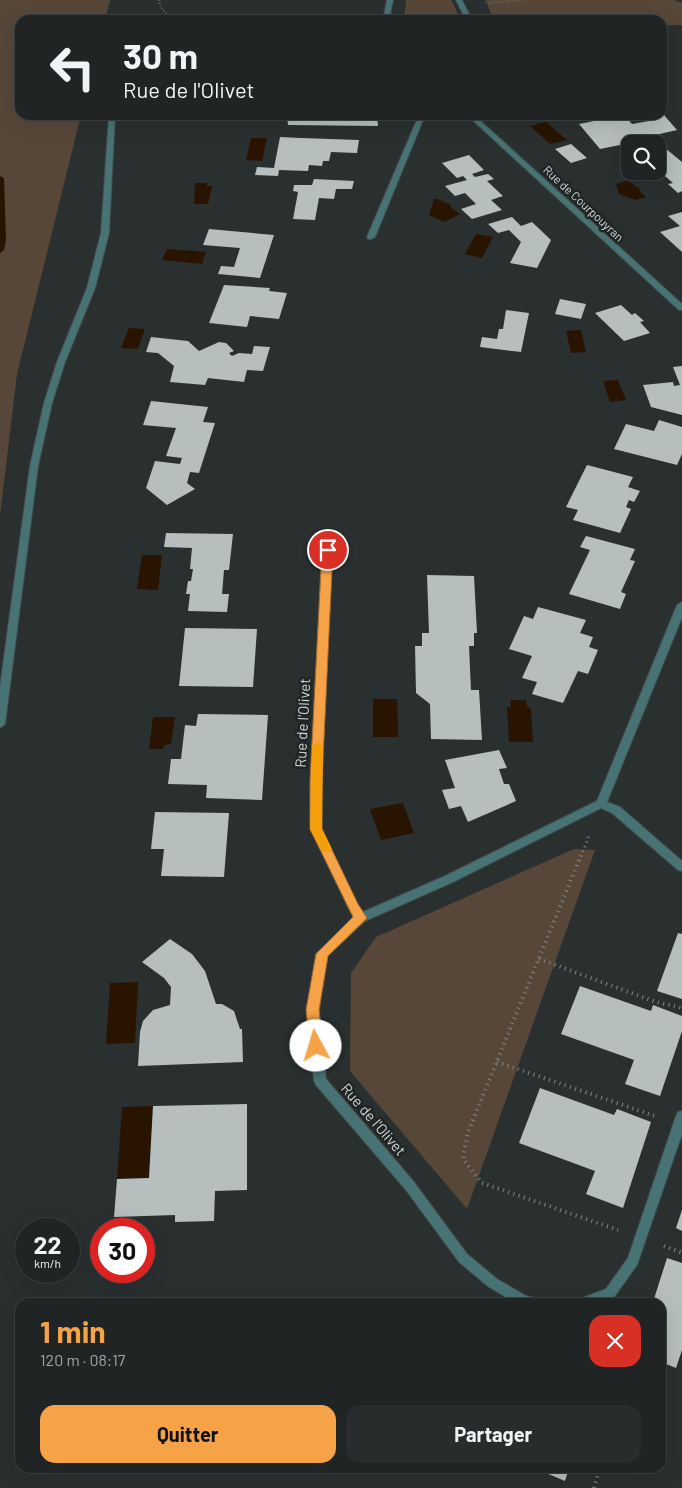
<!DOCTYPE html>
<html lang="fr">
<meta charset="utf-8">
<style>
body{margin:0;font-family:Barlow,sans-serif;background:#282c2c;color:#f1f3f6;height:100vh;display:flex;flex-direction:column;font-size:19px;white-space:nowrap}
*{box-sizing:border-box;margin:0}
p{font-size:16px;color:#a2a4a6}
.icon{flex:none;width:28px;height:28px;fill:none;stroke:currentColor;stroke-width:2;stroke-linecap:round;stroke-linejoin:round}
.map{position:relative;flex:1;overflow:hidden}
.panel{position:absolute;left:15px;top:1298px;width:651px;height:175px;display:flex;flex-direction:column;background:#202424;border-radius:15px;box-shadow:0 5px 20px #0002,0 0 0 1px #3d4141}
.panel>*{flex:none}
.guide{position:absolute;left:15px;top:15px;width:652px;height:105px;border-radius:15px;box-shadow:0 5px 20px #0002,0 0 0 1px #3d4141;background:#202424;color:#f1f3f6;overflow:hidden}
.tools{position:absolute;left:621px;top:135px;display:grid;gap:10px}
.tools a{display:grid;place-items:center;width:45px;height:45px;border-radius:10px;background:#202424;box-shadow:0 5px 20px #0002,0 0 0 1px #3d4141;font-size:25px}
.speed{position:absolute;left:15px;top:1218px;display:flex;gap:10px;font-size:25px;font-weight:700;text-align:center}
.speed>*{display:grid;place-content:center;width:65px;height:65px;border-radius:50%;background:#202424;box-shadow:0 5px 20px #0002,0 0 0 1px #3d4141;line-height:1}
.speed small{font-size:12px;font-weight:400}
.speed .limit{border:8px solid #d22;background:#fff;color:#111}
.pin{position:absolute;display:grid;place-items:center;width:42px;height:42px;color:#fff;margin:-21px;border:2px solid #fff;border-radius:50%;box-shadow:0 1px 5px #0007}
.me{position:absolute;width:55px;margin:-28px;rotate:354deg;stroke-linejoin:round;filter:drop-shadow(0 0 4px #0008)}
.turn{display:flex;align-items:center;gap:18px;height:105px;padding:0 25px;font-size:22px}
.turn .icon{width:65px;height:65px;stroke-width:2.5}
.turn b{display:block;font-size:35px;line-height:42px}
.round{display:grid;place-items:center;flex:none;width:52px;height:52px;border-radius:15px;background:#282c2c}
.headline{display:flex;align-items:center;justify-content:space-between;height:85px;padding:0 25px}
h1{font-size:30px;font-weight:700;line-height:38px;color:#f6a247}
.action{display:flex;gap:10px;margin-top:auto;padding:10px 25px}
.action a{flex:1;height:58px;border-radius:15px;background:#f6a247;color:#111;font-size:20px;font-weight:700;line-height:58px;text-align:center}
.action a+a{background:#282c2c;color:#f1f3f6}
.map>svg:first-child{display:block}
</style>
<div class="map">
<svg width="682" height="1488" viewBox="0 0 682 1488">
<rect width="100%" height="100%" fill="#2a3030"/>
<path fill="#564739" d="M0,0h110l-5,20h-85v95h61l-64,259 -17,142z
M406,0h45l10,20h-57z
M486,0h188l8,3v22h-19l-1,-5h-169z
M574,849l21,1 -128,359 -117,-138 1,-98 25,-36z"/>
<path fill="#281400" d="M546,122l21,18 -17,4 -20,-18z
M251,138h16l-5,23 -16,-1z
M627,181l12,7 1,4 6,5 -11,3 -16,-6 -3,-10z
M195,183h12v3h5l-4,18h-14z
M434,199h4l13,6v3l9,6 -15,8 -16,-7z
M476,234l17,3 -11,21 -17,-4z
M167,249l39,3 -4,12 -40,-4z
M129,328l16,1 -7,20 -17,-1z
M581,330l5,22 -15,1 -5,-22z
M618,380l8,20 -16,2 -7,-21z
M142,555h20l-4,35 -21,-1z
M373,699h24l1,38h-25z
M510,700h16l1,7 4,1 2,34h-24l-2,-35h4z
M153,717h22l-4,27 -6,1 -3,4h-13z
M403,803l11,30 -33,7 -11,-31z
M138,982l-3,61 -29,1 4,-61z
M153,1106l-4,72 -32,1 5,-72z"/>
<g fill="none" stroke-linecap="round" stroke-linejoin="round">
<path fill="#281400" fill-rule="evenodd" d="M0,176l4,2 2,62 -2,10 -4,3z"/>
</g>
<path fill="#b7bebe" d="M287,115h90l1,11 -90,-1z
M624,115l8,9 17,-3 -5,-6h20l13,15 -43,10 3,4h-7v3l-8,2 -2,-4 -20,4 -21,-25z
M280,137l21,1 58,2 -2,13 -26,-1 -2,9h-6l-1,5 -13,-1 -1,6 -29,-1 -1,6 -23,-1 2,-8 17,1z
M571,144l16,14 -16,5 -16,-14z
M665,148l17,14v29l-4,2 -10,-9 5,-1 -15,-13v-20z
M469,155l15,15 -12,4 3,3 13,-3 6,5 -7,2 16,15 -12,4 11,10 -30,9 -11,-10 15,-5 -11,-11 -10,3 -10,-10 22,-6 -4,-4 -6,2 -15,-15z
M314,179l40,2 -2,8h-16l-2,10 -15,-1 -4,22 -22,-1 5,-27 -5,-1 1,-6h18z
M682,212v40l-22,-20 20,-6 -12,-10z
M512,217l9,9 11,-4 19,18 -14,28 -27,-5 11,-21 -12,-12 -11,3 -10,-9z
M209,229l65,6 -14,43 -42,-4 3,-8 13,1 6,-19 -37,-3z
M224,285l46,3 -1,3 18,2 -8,26 -29,-3 -3,11 -38,-4z
M560,299l26,5 -5,15 -26,-5z
M621,305l11,10 3,-2 9,8 -4,1 10,11 -26,8 -29,-28z
M506,310l23,3 -8,39 -41,-5 2,-10 15,2 2,-10h4z
M151,337l37,4 11,10 20,-9 7,1 8,8 -5,2 3,3 7,-3 13,1 2,-8 16,1 -7,24 -16,-1 -3,12 -36,-4 -3,7 -35,-3 4,-16 -16,-13 -12,-1z
M682,366v49l-31,-8 -8,-22 30,-3 1,4 6,-1 -7,-18z
M151,401l57,6 -5,15 12,1 -16,50 -9,-1 -3,11 8,6 -28,16 -21,-17 9,-27 25,3 2,-6 -16,-2 10,-28 -33,-3z
M659,420l23,7v27l-5,11 -63,-16 12,-25 28,7z
M587,465l46,12 -5,10 12,4 -6,11 -5,-2 -3,7 5,2 -11,24 -47,-13 5,-10 -12,-3z
M166,533l67,1 -4,36h-5l-2,24h7l-2,18 -39,-1 2,-17h-4l2,-13h3l2,-12h-3l2,-21 -28,-1z
M586,536l49,13 -5,11 5,1 -14,31 5,2 -6,15 -51,-15 21,-44 -10,-3z
M427,575l47,1 3,57h-3v13h-5l2,44h8l3,50 -51,-1 -1,-35 -14,-11 -1,-47h7v-13h7z
M538,607l48,13 -6,13 13,4 -4,10 9,3 -10,24 -10,-3 -15,32 -31,-9 5,-12 -15,-4 10,-22 -23,-7 15,-33 9,3z
M185,628l72,1 -4,58 -74,-1z
M198,714l70,1 -6,85 -56,-2 1,-13 -39,-1 3,-25h10l4,-34 11,1z
M499,750l8,18 -8,1 5,15h5l7,17 -48,21 -7,-16 -12,3 -7,-19 13,-2 -10,-28z
M155,812l74,1 -5,64 -63,-1 3,-27h-13z
M678,933l4,1v65l-25,-8z
M170,939l22,15 13,17 11,33h6l12,7 6,18h2l1,33 -105,4 2,-34 3,-11 10,-11 17,-5 1,-18 -7,-9 -22,-16z
M580,986l71,25 2,-6 29,11v15l-22,65 -35,-12 9,-24 -73,-26z
M540,1088l74,27 3,-6 34,13 -28,86 -37,-14 9,-23 -76,-28z
M247,1104v86l-32,1 -1,30 -39,1v-7l-61,2 3,-38 32,-1 4,-72z
M682,1210v21l-6,-3z
M667,1258l15,5v87l-6,18 -15,-6v-60h-8z
M534,1468h35l-4,13z"/>
<g fill="none" stroke-linecap="round" stroke-linejoin="round">
<g stroke="#454b4b" stroke-width="2">
<path id="service" d="M109,115h6l-6,118 -14,55 -30,74 -13,41 -14,63 -33,258 -5,4v-41l30,-221 14,-63 13,-41 30,-74 14,-55z"/>
</g>
<g stroke="#454b4b" stroke-width="2">
<path id="minor" d="M387,0h6l-4,20h-6z
M456,0h6l10,20h-6z
M419,115h6l-50,122 -4,2h-3l-1,-2z
M467,115h7l208,189v6h-3z
M327,547l5,3 -11,231v48l36,75 6,8 82,-36 152,-75 80,-196 5,-3v15l-75,185 13,5 62,54v10l-4,-1 -66,-57 -11,-5 -148,74 -88,39 -38,35 -8,54 7,69 88,103 53,72 30,25 29,17 9,2 1,4h-22l-25,-15 -30,-25 -53,-72 -90,-105 -2,-4 -7,-71 9,-56 38,-37 -6,-10 -37,-78v-48l11,-231z
M682,1111v23l-45,131 -23,32 -12,5h-21l1,-4 24,-9 22,-31 48,-142 2,-4z"/>
</g>
<path stroke="#828787" stroke-width="2.5" stroke-dasharray="0.5 2.5" stroke-linecap="butt" d="M159,0l2,7 10,13
M485,3l37,-3"/>
<path stroke="#828787" stroke-width="3" stroke-dasharray="1 4" stroke-linecap="butt" d="M579,861l10,-25"/>
<path stroke="#828787" stroke-width="4" stroke-dasharray="1 4.5" stroke-linecap="butt" d="M579,860l-111,272 -5,27 19,24 136,47
M539,959l117,43 26,6
M497,1062l158,54
M664,1246l18,7
M594,1488l6,-20"/>
<use href="#service" fill="#477375" fill-rule="evenodd"/>
<use href="#minor" fill="#477375" fill-rule="evenodd"/>
</g>
<path fill="#f6a247" stroke="#a0692e" d="M328,546l5,4 -11,231v48l36,75 9,14 -39,38 -9,54 4,36 -2,4 -5,2 -4,-2 -2,-4 -4,-36 10,-56 37,-37 -43,-88v-48l12,-231z"/>
<path fill="#f59e0b" d="M318,742l5,4 -1,83 10,20 -2,3h-8l-12,-23 2,-83z"/>
<g text-anchor="middle" dominant-baseline="central" stroke-width="5" stroke-linejoin="round" paint-order="stroke">
<g font-size="12" fill="#d2d6d6" stroke="#202626">
<text transform="translate(584 203) rotate(43)">Rue de Courpouyran</text>
</g>
<g font-size="15" fill="#d2d6d6" stroke="#202626">
<text transform="translate(302 723) rotate(-87)">Rue de l'Olivet</text>
<text transform="translate(374 1119) rotate(49)">Rue de l'Olivet</text>
</g>
</g>
</svg>
<div class="tools">
<a><svg class="icon" aria-label="search" viewBox="0 0 24 24"><circle cx="10" cy="10" r="6"/><path d="M15 15l6 6"/></svg></a>
</div>
<div class="speed"><div>22<small>km/h</small></div><div class="limit">30</div></div>
<div class="pin" style="left:328px;top:550px;background:#d93025"><svg class="icon" aria-label="arrive" viewBox="0 0 24 24"><path d="M6 21V4h12l-3 4 3 4H6"/></svg></div>
<svg class="me" style="left:316px;top:1046px" viewBox="-20 -20 40 40"><circle r="19" fill="#fff"/><path d="M0-13L10 11 0 6-10 11z" fill="#f6a247"/></svg>
<div class="guide">
<div class="turn"><svg class="icon" aria-label="left" viewBox="0 0 24 24"><path d="M17 20v-9H6M10 6l-5 5 5 5"/></svg><div><b>30 m</b>Rue de l'Olivet</div></div>
</div>
<section class="panel">
<div class="headline"><div><h1>1 min</h1><p>120 m · 08:17</p></div><a class="round" style="background:#d93025;color:#fff"><svg class="icon" aria-label="close" viewBox="0 0 24 24"><path d="M6 6l12 12M18 6L6 18"/></svg></a></div>
<div class="action"><a>Quitter</a><a>Partager</a></div>
</section>
</div>
